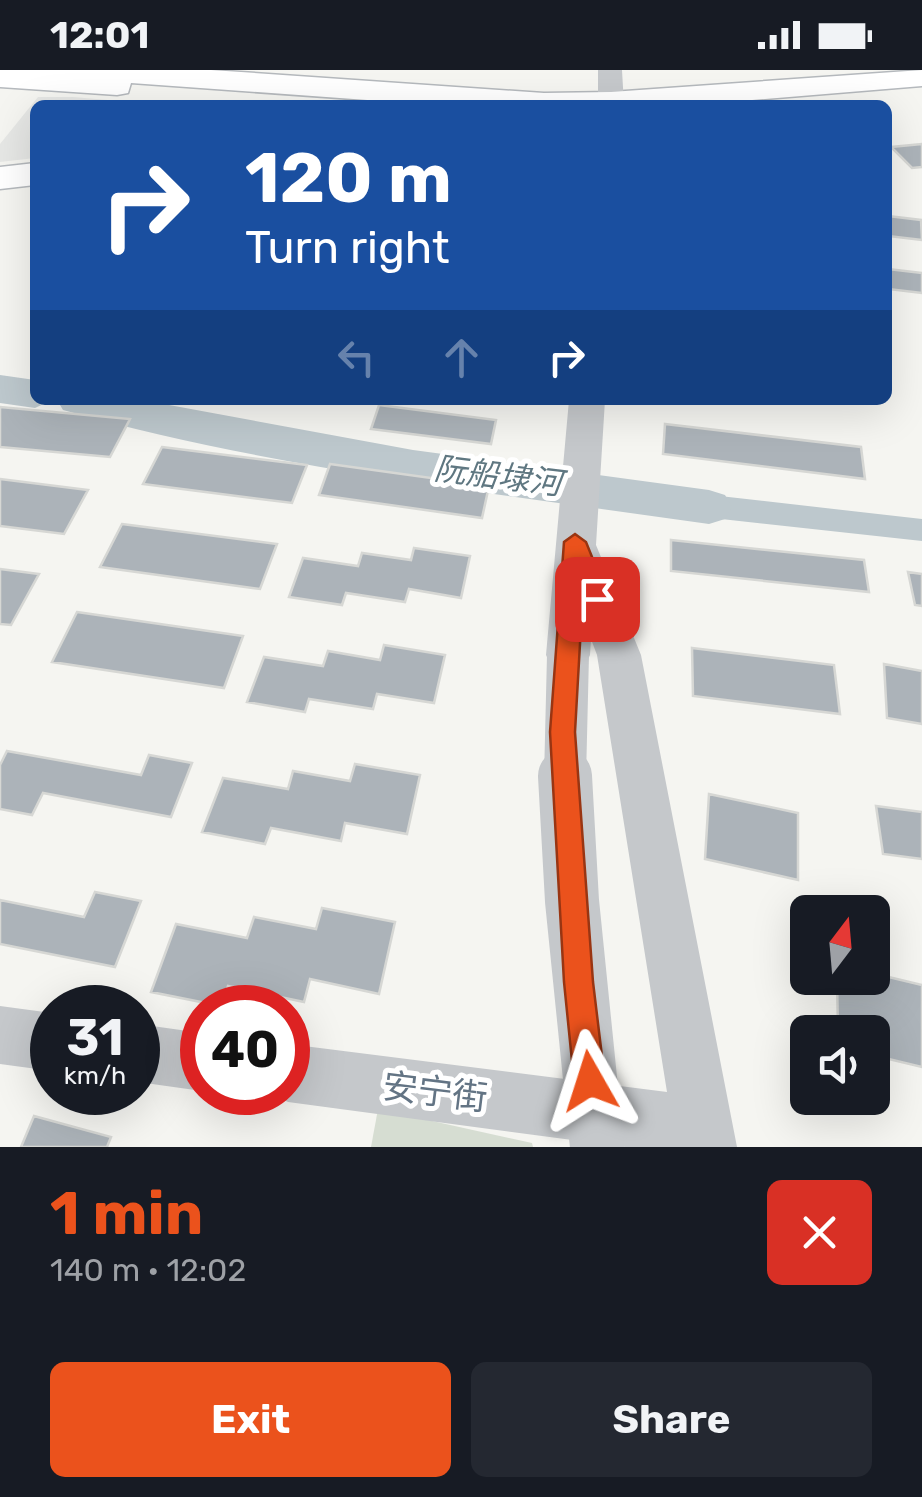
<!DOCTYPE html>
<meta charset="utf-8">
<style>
body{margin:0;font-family:Rubik,"Noto Sans SC",sans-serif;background:#242831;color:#f1f3f6;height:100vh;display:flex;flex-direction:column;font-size:38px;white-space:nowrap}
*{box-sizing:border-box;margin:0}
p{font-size:32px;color:#9ea1a6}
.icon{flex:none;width:55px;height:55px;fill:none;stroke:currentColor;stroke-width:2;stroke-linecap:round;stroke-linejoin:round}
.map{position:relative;height:1077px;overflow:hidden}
.drawer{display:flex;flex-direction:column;background:#171b24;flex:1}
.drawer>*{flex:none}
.banner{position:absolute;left:30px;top:30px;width:862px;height:305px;border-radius:15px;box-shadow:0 10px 40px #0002;background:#1a4fa0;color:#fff;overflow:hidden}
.needle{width:65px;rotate:16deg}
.fabs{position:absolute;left:790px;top:825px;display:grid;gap:20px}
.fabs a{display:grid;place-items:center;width:100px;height:100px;border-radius:15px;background:#171b24;box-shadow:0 10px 40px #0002;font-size:50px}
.speed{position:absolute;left:30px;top:915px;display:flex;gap:20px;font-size:50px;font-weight:700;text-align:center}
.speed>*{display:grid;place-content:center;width:130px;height:130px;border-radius:50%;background:#171b24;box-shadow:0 10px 40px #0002;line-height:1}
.speed small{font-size:25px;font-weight:400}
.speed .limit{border:15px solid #d22;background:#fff;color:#111}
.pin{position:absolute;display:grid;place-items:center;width:85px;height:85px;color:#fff;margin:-42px;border-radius:20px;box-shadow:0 5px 15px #0006}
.me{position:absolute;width:110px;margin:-55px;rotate:354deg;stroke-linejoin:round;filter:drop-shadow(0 0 8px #0008)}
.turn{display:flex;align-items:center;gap:35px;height:210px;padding:0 50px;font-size:45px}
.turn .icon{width:130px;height:130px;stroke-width:2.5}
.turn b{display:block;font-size:70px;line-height:85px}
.lanes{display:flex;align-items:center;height:95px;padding:0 50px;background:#0003;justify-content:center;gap:50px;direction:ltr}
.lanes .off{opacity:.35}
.round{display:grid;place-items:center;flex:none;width:105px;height:105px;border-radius:15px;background:#242831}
.overview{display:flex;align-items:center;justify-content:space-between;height:170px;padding:0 50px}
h1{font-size:60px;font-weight:700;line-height:75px;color:#eb521c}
.button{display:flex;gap:20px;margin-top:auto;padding:20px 50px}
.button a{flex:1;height:115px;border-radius:15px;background:#eb521c;color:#fff;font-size:40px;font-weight:700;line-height:115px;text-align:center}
.button a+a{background:#242831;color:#f1f3f6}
.status{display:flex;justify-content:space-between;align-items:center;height:70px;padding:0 50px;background:#171b24;direction:ltr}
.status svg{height:28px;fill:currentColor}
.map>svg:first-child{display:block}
</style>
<div class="status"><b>12:01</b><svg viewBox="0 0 49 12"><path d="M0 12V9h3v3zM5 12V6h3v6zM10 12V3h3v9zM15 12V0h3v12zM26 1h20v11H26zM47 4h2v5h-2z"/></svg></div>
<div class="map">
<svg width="922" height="1077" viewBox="0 0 922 1077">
<rect width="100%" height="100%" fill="#f5f5f1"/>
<path fill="#e6e7e5" d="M38,27h35l93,8h-131v53l-35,4v-18z"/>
<path fill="#d6ddd2" d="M378,1039l154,34 1,4h-162z"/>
<path fill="#bdc8cd" d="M640,417l282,32v22l-282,-31z"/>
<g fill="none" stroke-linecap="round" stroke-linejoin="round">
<path fill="#bdc8cd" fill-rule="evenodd" d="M0,305l35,5v20h17l-17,8 -35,-5z
M57,330h85l271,50 296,40 16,5 7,12 -7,12 -16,5c-216,-31 -436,-55 -646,-114z"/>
</g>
<path fill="#acb3b9" stroke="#d6d7d4" stroke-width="2.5" d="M922,74v23l-10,1 -21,-21z
M888,146l33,4 1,20 -34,-4z
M888,199l34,4v20l-34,-4z
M379,335l117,15 -5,24 -120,-15z
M0,337l130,12 -20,38 -110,-10z
M665,354l196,23 4,32 -202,-25z
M162,377l145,18 -15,38 -149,-19z
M330,394l159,22 -7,32 -163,-23z
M0,409l88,11 -24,44 -64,-8z
M122,454l155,20 -17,45 -160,-22z
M671,470l193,20 5,32 -198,-21z
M414,478l56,8 -9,42 -52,-9 -4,13 -59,-9 -4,12 -53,-8 14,-39 55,8 4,-13 49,7z
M0,499l39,5 -28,51 -11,-1z
M908,502l14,2v32l-7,-1z
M77,542l166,24 -19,52 -172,-26z
M384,575l61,10 -11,48 -57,-9 -4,15 -64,-10 -4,13 -58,-10 17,-45 59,9 5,-15 52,9z
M692,578l142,17 6,49 -147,-18z
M884,594l38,7v53l-35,-6z
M7,681l134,24 8,-20 43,8 -21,54 -128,-24 -11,22 -32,-6v-44z
M355,694l65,11 -13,59 -62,-11 -4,18 -70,-13 -6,16 -63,-12 21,-54 65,11 5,-18 57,10z
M709,724l89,19v67l-93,-21z
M876,736l46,6v47l-39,-5z
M95,822l46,9 -26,66 -115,-23v-44l84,17z
M322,838l73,14 -16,72 -69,-15 -6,23 -76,-16 -7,20 -70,-14 25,-68 71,14 7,-21 62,12z
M872,903l50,12v82l-50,-12v-23h-34l-1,-54h35z
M34,1046l77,21 -4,10h-86z"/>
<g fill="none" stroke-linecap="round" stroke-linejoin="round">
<g stroke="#b5b9bd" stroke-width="3">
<path id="major" d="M0,0h211l333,23 67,-1 311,-22v16l-229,19h-257l-305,-22 -3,10 -11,2 -117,-8z
M35,93v22l-35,4v-22z"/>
</g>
<path fill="#c5c8cb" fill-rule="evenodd" d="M598,0h24l2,35h-26z
M569,330h36l-9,145 45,110 96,492h-112l-337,-45 -21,-10h21v-48l379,48 -70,-437 -6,-16 -1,16 -6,13 -16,6 -16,-6 -6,-13z
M0,936l52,7v58l-52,-7z
M138,954l64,9v58l-64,-9z"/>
<use href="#major" fill="#fff" fill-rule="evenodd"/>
<path stroke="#c5c8cb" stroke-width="42" d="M565,708l3,-123"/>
<path stroke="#c5c8cb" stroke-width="54" d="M565,706l7,125 25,246"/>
</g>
<path fill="#eb521c" stroke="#993512" stroke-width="2.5" d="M575,464l11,8 23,57 -12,9 -8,-3 -6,-14 -8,141 18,250 12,99 -4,11 -11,5 -11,-5 -5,-11 -10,-99 -14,-250 14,-190z"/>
<g text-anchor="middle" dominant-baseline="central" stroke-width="10" stroke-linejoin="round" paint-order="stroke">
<g font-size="32" font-style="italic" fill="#5f7781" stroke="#fff">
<text transform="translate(498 406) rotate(7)">阮船埭河</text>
</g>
<g font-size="35" fill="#637484" stroke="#fff">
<text transform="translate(435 1022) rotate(7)">安宁街</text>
</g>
</g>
</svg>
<div class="fabs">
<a><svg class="needle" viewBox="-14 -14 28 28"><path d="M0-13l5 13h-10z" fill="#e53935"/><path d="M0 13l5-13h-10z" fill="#9ea1a6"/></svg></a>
<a><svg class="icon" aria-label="sound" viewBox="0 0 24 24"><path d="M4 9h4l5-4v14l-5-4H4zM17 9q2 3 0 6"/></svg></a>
</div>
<div class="speed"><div>31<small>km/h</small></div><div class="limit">40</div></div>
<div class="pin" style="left:597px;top:529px;background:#d93025"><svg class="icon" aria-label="arrive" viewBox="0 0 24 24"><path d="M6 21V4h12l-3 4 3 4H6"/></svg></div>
<svg class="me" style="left:590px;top:1011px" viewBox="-20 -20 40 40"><path d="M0-17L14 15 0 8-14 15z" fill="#eb521c" stroke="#fff" stroke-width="4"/></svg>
<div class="banner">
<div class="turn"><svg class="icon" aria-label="right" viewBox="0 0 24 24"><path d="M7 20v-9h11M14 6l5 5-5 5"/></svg><div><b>120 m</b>Turn right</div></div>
<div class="lanes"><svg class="icon off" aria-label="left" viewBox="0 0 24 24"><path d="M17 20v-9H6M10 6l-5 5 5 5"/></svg><svg class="icon off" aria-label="ahead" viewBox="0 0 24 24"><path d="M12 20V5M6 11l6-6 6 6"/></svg><svg class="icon" aria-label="right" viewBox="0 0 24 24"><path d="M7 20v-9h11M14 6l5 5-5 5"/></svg></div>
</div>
</div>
<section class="drawer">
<div class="overview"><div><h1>1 min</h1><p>140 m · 12:02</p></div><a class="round" style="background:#d93025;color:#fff"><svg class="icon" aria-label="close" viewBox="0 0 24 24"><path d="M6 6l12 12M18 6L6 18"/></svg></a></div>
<div class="button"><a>Exit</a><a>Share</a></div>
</section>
